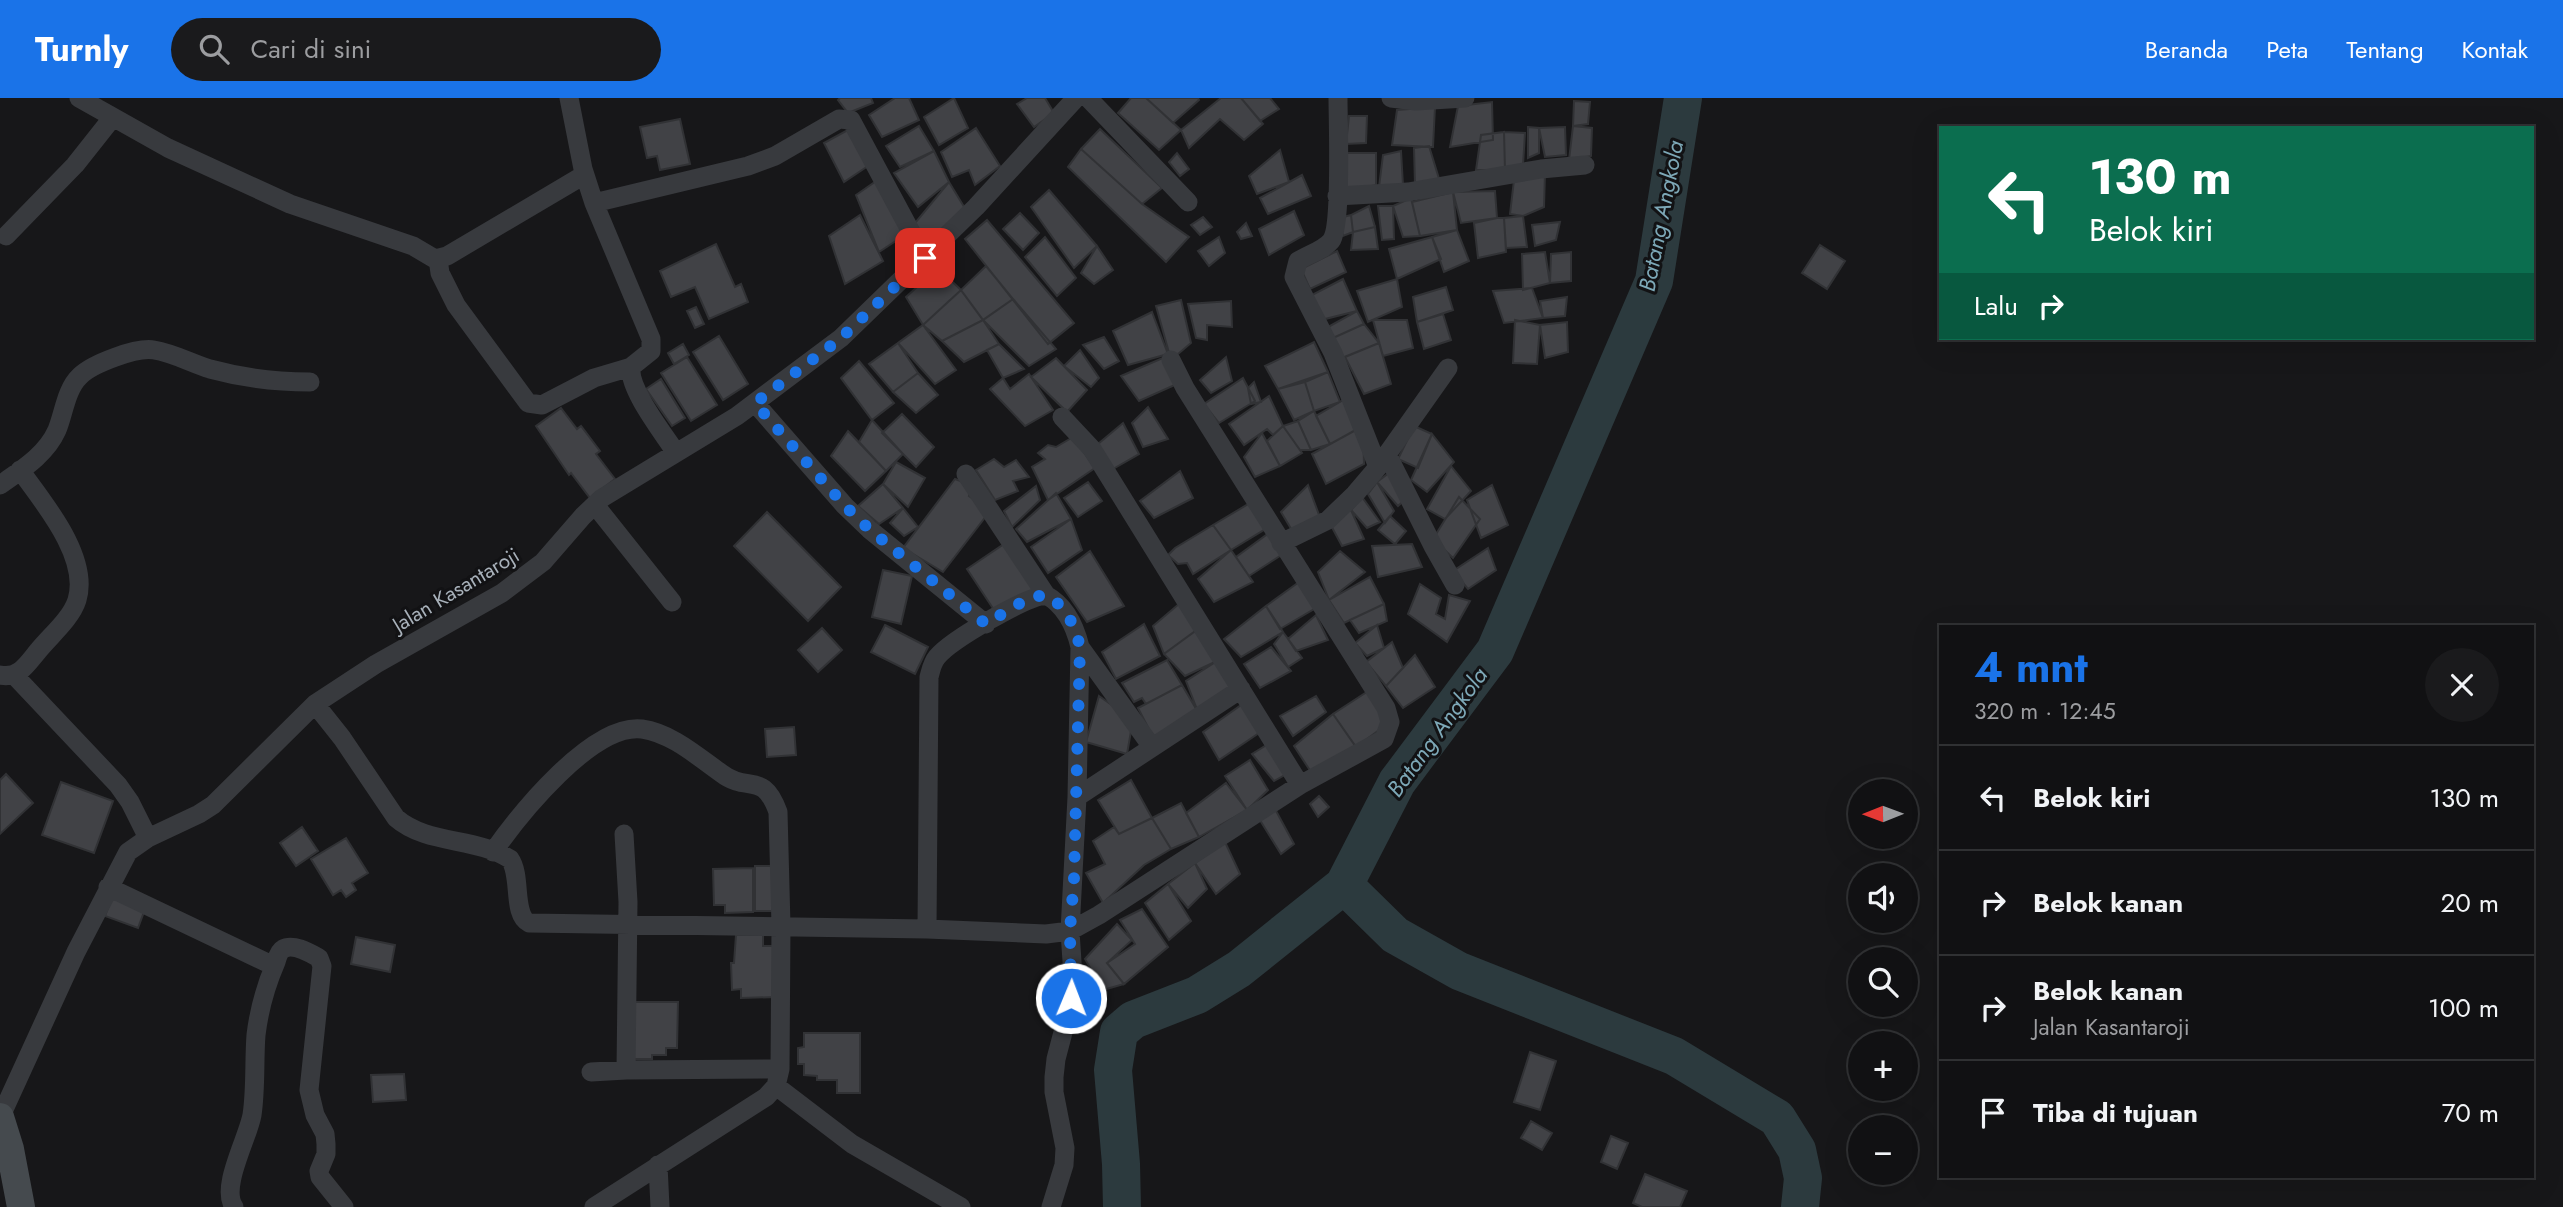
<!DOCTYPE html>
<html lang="id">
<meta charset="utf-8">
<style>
body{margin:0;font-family:Jost,sans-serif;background:#1a1a1c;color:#f1f3f6;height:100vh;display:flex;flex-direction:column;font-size:26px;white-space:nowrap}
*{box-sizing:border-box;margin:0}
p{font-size:23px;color:#9c9da0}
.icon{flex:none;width:38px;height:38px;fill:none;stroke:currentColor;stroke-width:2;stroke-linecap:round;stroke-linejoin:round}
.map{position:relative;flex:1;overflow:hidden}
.details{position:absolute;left:1939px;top:527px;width:595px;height:553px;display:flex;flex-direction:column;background:#111113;border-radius:0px;box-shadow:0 7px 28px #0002,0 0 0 2px #303133}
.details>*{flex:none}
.hud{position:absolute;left:1939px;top:28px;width:595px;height:214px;border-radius:0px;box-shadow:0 7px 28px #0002,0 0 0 2px #303133;background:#0b6e4f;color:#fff;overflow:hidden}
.needle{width:46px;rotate:269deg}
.controls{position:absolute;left:1848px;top:681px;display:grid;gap:14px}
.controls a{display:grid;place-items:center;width:70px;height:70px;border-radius:50%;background:#111113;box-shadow:0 7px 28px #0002,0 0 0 2px #303133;font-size:35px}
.pin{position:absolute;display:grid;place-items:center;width:60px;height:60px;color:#fff;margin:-30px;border-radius:14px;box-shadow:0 4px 10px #0006}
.me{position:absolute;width:77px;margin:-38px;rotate:1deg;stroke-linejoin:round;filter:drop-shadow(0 0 5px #0008)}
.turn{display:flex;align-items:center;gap:24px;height:147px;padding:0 35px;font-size:32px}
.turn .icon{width:91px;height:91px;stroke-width:2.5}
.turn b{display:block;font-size:49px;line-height:60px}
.then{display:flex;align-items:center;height:66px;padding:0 35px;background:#0003;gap:14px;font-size:26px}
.round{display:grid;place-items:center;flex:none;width:74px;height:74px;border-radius:37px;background:#1a1a1c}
.overview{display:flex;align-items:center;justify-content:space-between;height:119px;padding:0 35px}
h1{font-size:42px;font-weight:700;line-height:52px;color:#1a73e8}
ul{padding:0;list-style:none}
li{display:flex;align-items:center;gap:21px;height:105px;padding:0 35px;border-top:2px solid #303133}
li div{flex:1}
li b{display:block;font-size:26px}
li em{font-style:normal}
header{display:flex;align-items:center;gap:42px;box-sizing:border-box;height:98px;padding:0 35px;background:#1a73e8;color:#fff}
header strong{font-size:33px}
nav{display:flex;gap:38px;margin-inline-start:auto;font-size:24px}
.search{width:490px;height:63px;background:#1a1a1c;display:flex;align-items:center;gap:18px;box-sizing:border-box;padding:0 24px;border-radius:38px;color:#9c9da0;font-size:26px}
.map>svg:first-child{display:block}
</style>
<header>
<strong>Turnly</strong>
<div class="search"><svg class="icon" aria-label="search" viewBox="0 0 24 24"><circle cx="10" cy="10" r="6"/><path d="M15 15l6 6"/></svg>Cari di sini</div>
<nav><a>Beranda</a><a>Peta</a><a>Tentang</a><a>Kontak</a></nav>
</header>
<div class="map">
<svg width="2563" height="1109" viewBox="0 0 2563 1109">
<rect width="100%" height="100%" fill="#171719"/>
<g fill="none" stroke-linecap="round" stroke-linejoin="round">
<path stroke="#2c3a3e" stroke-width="38" d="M1344,787l51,50 64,36 215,85 103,62 20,32 6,28 -3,29
M1122,1109l-1,-43 -8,-94 6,-38 14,-12 64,-25 42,-26 105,-84 53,-103 98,-131 159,-370 29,-183"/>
</g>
<path fill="#414246" stroke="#313235" stroke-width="2" d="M840,0h31l2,5 -25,10 -10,-13z
M895,0h14l10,22 -37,17 -13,-22z
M954,0l14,30 -29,17 -15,-28z
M1027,0h18l9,15 -20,14 -17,-23z
M1131,0h15l35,32 -22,20 -41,-37z
M1146,0h52l1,2 -26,23z
M1221,0h20l22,26 -19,16 -24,-21 -31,29 -8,-18z
M1241,0h29l9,11 -19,12z
M1574,3l16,1 -2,22 -15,2z
M1492,4l1,38 -43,7 8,-41z
M1435,9l-2,40 -41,-2 5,-35z
M1349,18h18l-1,27 -20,1z
M680,21l10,45 -30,6 -3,-14 -10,2 -7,-31z
M855,28l19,36 -30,20 -20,-39z
M919,28l15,25 -34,16 -14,-21z
M1573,28l19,2 -1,28 -22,4z
M1528,29l11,1v25l-11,5z
M1565,29l1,28 -21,2 -6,-29z
M976,30l24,38 -25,19 -6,-15 -17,7 -11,-25z
M1100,31l62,59 -20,16 -61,-55z
M1504,34l1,38h-29l5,-35z
M1504,34l21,1 -2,32 -18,5z
M1429,48l11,36 -25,3 -1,-37z
M1081,51l61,55 47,33 -23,25 -98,-95z
M1280,52l9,32 -32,12 -8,-18z
M934,53l15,31 -31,25 -24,-34z
M1401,53l2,34 -24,2 4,-32z
M1177,55l12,16 -9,7 -11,-14z
M1342,55h34v32l-34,9z
M1545,75l-1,34 -21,9 -13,-2 4,-34z
M1302,77l9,21 -43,18 -8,-16z
M882,79l29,54 -32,21 -23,-57z
M949,84l17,28 -37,36 -14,-23z
M1049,92l48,56 -23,22 -43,-61z
M1495,93l2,27 -36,5 -8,-31z
M1453,94l4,38 -37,6 -8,-34z
M1411,100l9,38 -17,1 -10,-31z
M1369,108l6,21 -22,5 -2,-17z
M1378,108h15l1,33 -12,1z
M1294,113l10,24 -35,20 -10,-26z
M1020,115l19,20 -16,17 -20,-21z
M860,117l23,46 -38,23 -16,-48z
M1351,117l2,17 -10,4 -4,-18z
M1523,118l4,31 -21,1 -2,-30z
M1203,119l9,10 -12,8 -9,-10z
M1497,120h7l2,34 -28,6 -4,-35z
M987,122l87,103 -26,21 -83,-105z
M1560,124l-4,18 -21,6 -3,-21z
M1246,125l6,13 -11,3 -4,-7z
M1375,129l3,22 -27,1 2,-18z
M1457,132l12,31 -25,11 -12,-35z
M1045,139l31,41 -19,18 -32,-39z
M1219,139l6,16 -16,13 -11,-15z
M1432,139l9,22 -44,20 -8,-30z
M716,146l19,43 6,-3 7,18 -39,17 -14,-32 -24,10 -11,-26z
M1820,147l25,16 -18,28 -25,-16z
M1097,148l16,24 -19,14 -13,-11z
M1337,153l9,21 -36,17 -9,-20z
M1545,154l5,31 -27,7 -1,-36z
M1571,154v29l-21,2 1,-29z
M986,168l27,33 -30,21 -22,-30z
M938,170l23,22 -38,35 -17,-28z
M1343,181l14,32 -32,8 -17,-22z
M1397,181l5,28 -34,15 -11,-31z
M1446,189l7,23 -36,12 -4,-25z
M1532,190l11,30 -39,5 -11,-32z
M961,192l22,30 -41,21 -19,-16z
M1567,199l-2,19 -22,2 -3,-17z
M1013,201l43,50 -27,17 -46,-46z
M1181,202l10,43 -20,17 -15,-54z
M1231,203l1,26 -25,-2v15l-11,-2 -8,-34z
M696,209l8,17 -9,4 -8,-17z
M1357,213l7,13 -31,14 -5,-11z
M1152,214l16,42 -40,11 -15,-34z
M1443,216l8,26 -27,9 -7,-27z
M983,222l16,24 -35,18 -22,-21z
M1373,222h34l6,28 -30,8z
M1515,222l25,5 -3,39 -24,-1z
M1567,224l1,30 -23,6 -5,-33z
M1364,226l15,19 -37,15 -9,-20z
M923,227l33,45 -21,14 -37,-41z
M719,238l29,48 -25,16 -30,-48z
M1104,239l15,24 -15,8 -21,-24z
M1314,244l14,30 -50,17 -13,-23z
M898,245l20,30 -25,19 -24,-28z
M1379,245l12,41 -27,10 -19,-37z
M683,246l6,11 -15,9 -6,-11z
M999,246l25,25 -21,9 -16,-28z
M1080,252l19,28 -8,9 -27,-21z
M687,259l30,48 -26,16 -30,-48z
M1165,259l12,27 -38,17 -18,-25z
M1226,259l6,24 -21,12 -11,-13z
M1056,260l31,32 -20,22 -36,-35z
M859,263l35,42 -22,17 -31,-42z
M1328,274l12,30 -26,9 -9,-29z
M918,275l20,22 -22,18 -23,-21z
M1029,276l24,36 -28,16 -35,-37 13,-11 7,11z
M1243,280l12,23 -36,22 -15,-19z
M661,281l24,39 -13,8 -26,-37z
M1254,284l7,20 -10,2 -3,-16z
M1305,284l9,29 -20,9 -16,-31z
M1269,298l14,30 -10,9 -6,-6 -23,16 -15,-21z
M1345,301l12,30 -27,15 -14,-28z
M1148,309l20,32 -25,8 -11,-24z
M561,310l16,21 4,-3 19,25 -4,3 19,25 -25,19 -19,-25 -2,2 -33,-49z
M1314,313l16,33 -19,6 -13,-29z
M902,316l32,33 -18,20 -34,-34z
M872,322l31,34 -17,17 -27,-29z
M1298,323l13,29h-11l-17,-24z
M1123,325l16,31 -26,15 -15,-25z
M1283,328l19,27 -22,13 -13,-25z
M1363,328l1,38 -38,20 -14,-30z
M1414,328l18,8 -14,34 -20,-9z
M848,333l38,40 -21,20 -34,-35z
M1262,335l18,33 -25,11 -11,-20z
M1432,336l22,28 -27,30 -16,-12z
M1073,339l22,31 -47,32 -16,-33 13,-8 -7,-6 10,-8 8,2z
M994,361l10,8 12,-7 13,17 -16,4 5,10 -23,9 -19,-30z
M896,364l29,16 -17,29 -25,-23z
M1451,368l20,25 -26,28 -18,-10z
M1180,373l13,27 -39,20 -14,-17z
M1389,375l19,24 -10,9 -21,-24z
M955,381l19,7 -5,10 21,15 -47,61 -40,-24z
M1088,384l14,19 -24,16 -14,-19z
M1377,384l17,29 -9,12 -17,-29z
M883,386l20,24 -24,16 -21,-18z
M1308,387l14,38 -29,9 -12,-20z
M1492,387l16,40 -27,13 -14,-38z
M1036,388l4,14 -28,27 -8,-16z
M1056,395l15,26 -44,23 -11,-13z
M1362,399l18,25 -13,6 -16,-18z
M1459,399l21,22 -27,39 -20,-19z
M1255,402l12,28 -36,22 -18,-25z
M903,410l15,19 -14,9 -14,-13z
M1351,412l13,29 -22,7 -14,-26z
M767,414l74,75 -33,34 -74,-75z
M1390,418l16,15 -11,13 -17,-14z
M1071,421l11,31 -34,23 -17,-26z
M1213,427l18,25 -38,24 -6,-11 -9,1 -10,-9 7,-7z
M1269,435l14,21 -34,22 -13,-19z
M1010,442l30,46 -44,27 -29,-44z
M1412,446l10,23 -44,10 -6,-31z
M1488,450l8,22 -28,19 -15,-18z
M1231,452l22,32 -39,20 -16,-23z
M1090,453l34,55 -37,16 -31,-45z
M1340,453l25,21 -36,28 -11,-28z
M883,472l29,6 -11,48 -29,-7z
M1370,479l14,27 -40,19 -15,-23z
M1299,484l22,23 -41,24 -14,-23z
M1420,486l21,14 -5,16 9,5 4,-24 21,6 -23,41 -39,-28z
M1180,505l22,23 -38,28 -11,-28z
M1384,506l3,17 -28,12 -9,-13z
M1266,508l17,26 -42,25 -17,-18z
M1316,517l12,25 -32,11 -8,-12z
M1144,526l16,32 -44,23 -14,-27z
M885,527l43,22 -13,27 -44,-22z
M1377,527l7,23 -17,8 -12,-13z
M1202,528l15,35 -32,15 -21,-22z
M822,530l20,22 -24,22 -20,-22z
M1283,534l19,26 -14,9 -14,-23z
M1392,544l11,26 -17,18 -20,-24z
M1271,549l20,24 -31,17 -16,-24z
M1415,557l20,32 -32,21 -17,-22z
M1167,562l15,25 -36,19 -4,-6 -8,4 -12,-19z
M1217,563l21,23 -40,28 -12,-31z
M1182,587l16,27 -44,27 -16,-31z
M1376,588l14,36 -34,25 -23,-33z
M1099,598l34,24 -6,34 -41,-12z
M1316,598l10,16 -33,24 -13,-20z
M1244,605l18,28 -43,29 -16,-28z
M1333,616l23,33 -45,25 -17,-26z
M794,629l2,28 -29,2 -2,-28z
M1273,643l19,30 -18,10 -22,-27z
M1250,662l18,30 -21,20 -22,-34z
M6,676l27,29 -33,31v-54z
M1131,682l21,38 -33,16 -21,-34z
M61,684l52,19 -19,52 -52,-18z
M1226,685l21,27 -48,27 -13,-24z
M1319,698l10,11 -11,10 -8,-13z
M1181,705l18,34 -28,12 -19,-31z
M1275,711l19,35 -13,10 -23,-37z
M1152,720l19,31 -27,16 -41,38 -17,-30 19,-9 -12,-23 21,-14 5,7z
M302,729l16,24 -22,15 -16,-23z
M346,740l22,35 -16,10 4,7 -10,7 -5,-7 -8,5 -22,-36z
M1225,744l15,32 -24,20 -21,-31z
M1195,765l12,26 -19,19 -20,-24z
M755,768h24v45h-24z
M753,770v44l-28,1v-8h-11l-1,-36z
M1168,786l23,37 -22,19 -24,-37z
M112,799l33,12 -7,19 -33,-12z
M1142,811l26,38 -44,37 -17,-21 28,-19 -15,-24z
M1117,826l15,16 -25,23 17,21 -21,6 -18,-31z
M736,837h27v11h13v51l-35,1v-9l-9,1 -1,-27h3z
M356,839l39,8 -5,27 -39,-8z
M634,904h44l-1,46h-11v7h-14v4h-19z
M804,935h56v60h-23v-13h-20v-4l-13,-1v-11h-6v-16l6,-1z
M1530,954l26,9 -16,49 -26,-8z
M404,976l2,26 -33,2 -2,-27z
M1531,1023l21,12 -10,17 -21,-12z
M1611,1038l17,7 -11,26 -16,-7z
M1645,1076l42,17 -7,16h-38l-9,-4z"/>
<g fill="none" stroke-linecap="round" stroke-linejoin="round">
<path stroke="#383a3e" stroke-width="19" d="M79,0l89,50 122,56 123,42 22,13 12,-3 137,-81
M569,0l14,71 11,34 154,-37 27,-10 64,-37 12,1 74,138
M1088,0l100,104
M1338,0c0,24 4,129 -7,143 -7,9 -24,14 -33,20l-4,16 39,76 45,114
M1391,0l25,3 49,-3
M1337,98l71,-4 133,-23 44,-4
M594,105l57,136v12l-20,16c-3,22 33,67 45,86
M6,138l69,-71 38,-48
M438,161l2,14 16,32 72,98 14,2 52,-27 37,-11
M755,305l90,103 24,23 117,95
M1062,319l30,32 208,336
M1387,356l46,92 22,39
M966,376l80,121
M0,387c21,-15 46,-30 57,-55 7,-17 9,-41 23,-54 12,-12 56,-29 74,-26 19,3 37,13 56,19 33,9 66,13 100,13
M595,407l77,97
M1281,445l47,-23 27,-26 23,-27 70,-99
M1080,549l72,100
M0,577c19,4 27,-11 38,-24 12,-15 33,-32 39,-51 13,-43 -34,-98 -57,-130
M14,577l104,110 12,17 18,36
M315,606l27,34 54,80c31,27 80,19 114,41 12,17 2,56 19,64l398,6 119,5 24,-3 29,-16 201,-130 84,-46 6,-17 -4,-14 -201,-320 -14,-28
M1077,699l164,-108
M624,736l4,68 -2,168 154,-1
M493,754c26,-37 99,-129 149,-123 29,4 55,27 79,44 27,21 42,-3 57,39l3,114 -1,143 -4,17 -10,11 -172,110
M108,789l166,79
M927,831l2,-252c2,-7 3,-14 8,-20 14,-17 88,-60 109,-62 20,11 29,31 34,52l-3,150 -7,134 3,46 -6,40 -11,42 -2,18v15l11,56 -1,17 -13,42
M591,974l35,-2
M776,988l76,58 109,63
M0,1020l76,-166 52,-100 20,-14 51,-24 14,-9 102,-101 61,-40 126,-71 41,-31 40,-46 19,-18 135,-82 104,-78 135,-131 100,-109
M658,1067l2,42
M234,1109c-14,-20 14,-69 18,-92 4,-26 2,-54 4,-80 3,-25 10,-50 20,-73 1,-4 3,-11 7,-13 10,-6 27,4 36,9l3,8 -13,124 6,25 10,19 1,10v10l-7,17 1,6 24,30"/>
<path stroke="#454a4e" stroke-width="28" d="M0,1019l10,32 11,58"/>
</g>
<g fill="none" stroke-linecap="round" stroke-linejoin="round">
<path stroke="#1a73e8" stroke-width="12" stroke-dasharray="0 21.6" d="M925,160l-84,80 -86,65 90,103 24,23 117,95c19,-11 38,-27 60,-29 20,11 29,31 34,52l-6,231 -4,52 1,68"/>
</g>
<g text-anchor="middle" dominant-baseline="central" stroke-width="6" stroke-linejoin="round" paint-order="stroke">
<g font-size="21" fill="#a8b1ba" stroke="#121214">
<text transform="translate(456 492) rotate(-31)">Jalan Kasantaroji</text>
</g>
<g font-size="23" font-style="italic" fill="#7da8b7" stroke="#121214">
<text transform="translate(1661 118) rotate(-79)">Batang Angkola</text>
<text transform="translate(1437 634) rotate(-54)">Batang Angkola</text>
</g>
</g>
</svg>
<div class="controls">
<a><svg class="needle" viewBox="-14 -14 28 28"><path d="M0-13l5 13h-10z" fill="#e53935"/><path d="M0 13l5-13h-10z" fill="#9c9da0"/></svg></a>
<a><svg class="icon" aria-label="sound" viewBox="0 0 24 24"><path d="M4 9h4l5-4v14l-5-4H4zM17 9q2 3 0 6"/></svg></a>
<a><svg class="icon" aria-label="search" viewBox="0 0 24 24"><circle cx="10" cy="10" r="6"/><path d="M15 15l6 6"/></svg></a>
<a>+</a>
<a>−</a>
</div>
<div class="pin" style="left:925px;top:160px;background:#d93025"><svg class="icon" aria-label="arrive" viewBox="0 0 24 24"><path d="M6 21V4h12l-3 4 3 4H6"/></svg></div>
<svg class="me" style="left:1071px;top:900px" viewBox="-20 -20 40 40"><circle r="17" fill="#1a73e8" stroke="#fff" stroke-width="3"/><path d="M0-11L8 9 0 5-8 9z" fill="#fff"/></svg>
<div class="hud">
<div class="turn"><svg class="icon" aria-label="left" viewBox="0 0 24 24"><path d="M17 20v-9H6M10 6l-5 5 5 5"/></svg><div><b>130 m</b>Belok kiri</div></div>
<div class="then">Lalu<svg class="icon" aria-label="right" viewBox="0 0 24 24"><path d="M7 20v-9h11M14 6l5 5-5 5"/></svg></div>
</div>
<section class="details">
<div class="overview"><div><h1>4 mnt</h1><p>320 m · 12:45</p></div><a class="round"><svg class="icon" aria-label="close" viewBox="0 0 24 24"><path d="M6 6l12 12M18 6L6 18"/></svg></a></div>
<ul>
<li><svg class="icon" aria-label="left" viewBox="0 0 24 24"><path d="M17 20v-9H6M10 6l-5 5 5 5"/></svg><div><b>Belok kiri</b></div><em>130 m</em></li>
<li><svg class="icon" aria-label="right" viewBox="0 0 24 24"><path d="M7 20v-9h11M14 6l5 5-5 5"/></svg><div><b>Belok kanan</b></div><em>20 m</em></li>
<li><svg class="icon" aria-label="right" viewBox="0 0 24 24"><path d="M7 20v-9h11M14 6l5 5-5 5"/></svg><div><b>Belok kanan</b><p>Jalan Kasantaroji</p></div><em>100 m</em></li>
<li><svg class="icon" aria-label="arrive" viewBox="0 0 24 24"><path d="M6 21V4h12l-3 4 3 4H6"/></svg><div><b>Tiba di tujuan</b></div><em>70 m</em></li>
</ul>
</section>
</div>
